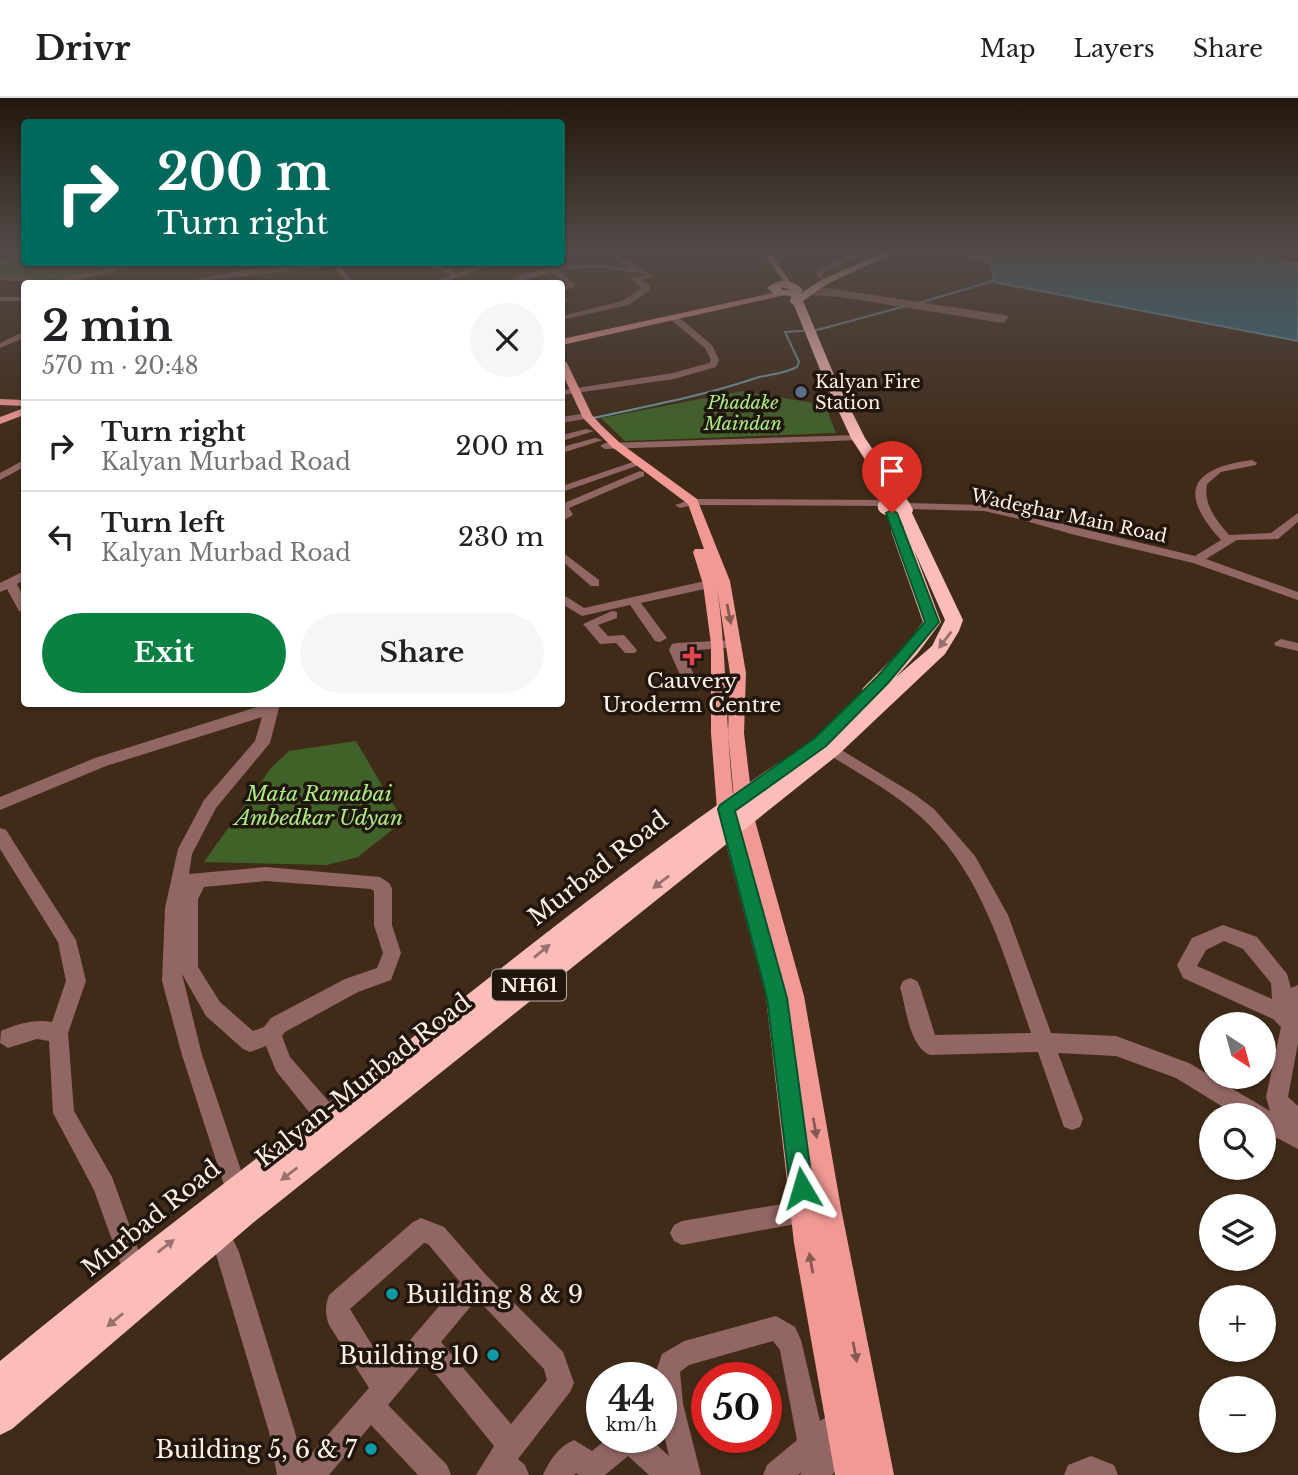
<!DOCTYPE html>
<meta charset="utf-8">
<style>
body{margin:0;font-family:"Libre Baskerville",serif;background:#f6f6f6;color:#202124;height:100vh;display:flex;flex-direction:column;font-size:26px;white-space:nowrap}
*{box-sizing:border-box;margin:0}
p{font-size:23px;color:#757577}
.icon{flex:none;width:38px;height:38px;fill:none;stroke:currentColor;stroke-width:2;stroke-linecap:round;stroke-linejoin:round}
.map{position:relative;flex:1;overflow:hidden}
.drawer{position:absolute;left:21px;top:182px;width:544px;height:427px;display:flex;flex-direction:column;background:#fff;border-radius:7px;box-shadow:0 2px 5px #0004}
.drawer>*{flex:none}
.top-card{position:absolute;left:21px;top:21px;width:544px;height:147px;border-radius:7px;box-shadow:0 2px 5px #0004;background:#00695c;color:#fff;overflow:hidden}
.needle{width:46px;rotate:144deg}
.buttons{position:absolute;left:1199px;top:914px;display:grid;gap:14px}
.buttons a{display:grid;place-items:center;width:77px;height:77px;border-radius:50%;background:#fff;box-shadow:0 2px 5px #0004;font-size:35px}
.speed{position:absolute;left:586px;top:1264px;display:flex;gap:14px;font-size:35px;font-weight:700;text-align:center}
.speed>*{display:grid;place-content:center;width:91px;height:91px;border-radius:50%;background:#fff;box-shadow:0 2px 5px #0004;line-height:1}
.speed small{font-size:18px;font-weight:400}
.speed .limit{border:10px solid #d22;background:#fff;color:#111}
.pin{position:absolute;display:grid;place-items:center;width:60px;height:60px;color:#fff;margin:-72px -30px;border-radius:50% 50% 50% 0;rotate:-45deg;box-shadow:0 0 7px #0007}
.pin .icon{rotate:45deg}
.me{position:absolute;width:77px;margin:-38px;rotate:353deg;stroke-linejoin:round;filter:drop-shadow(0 0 5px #0008)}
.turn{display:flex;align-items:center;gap:24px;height:147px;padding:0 21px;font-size:32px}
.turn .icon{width:91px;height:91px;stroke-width:2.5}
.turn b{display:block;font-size:49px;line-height:60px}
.round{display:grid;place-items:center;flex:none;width:74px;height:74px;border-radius:37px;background:#f6f6f6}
.summary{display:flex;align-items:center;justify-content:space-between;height:119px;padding:0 21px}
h1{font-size:42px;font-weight:700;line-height:52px}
.cta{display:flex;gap:14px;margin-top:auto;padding:14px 21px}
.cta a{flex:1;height:80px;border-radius:42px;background:#0b8043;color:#fff;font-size:28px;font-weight:700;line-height:80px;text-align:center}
.cta a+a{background:#f6f6f6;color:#202124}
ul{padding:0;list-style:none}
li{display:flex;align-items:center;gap:21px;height:91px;padding:0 21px;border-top:2px solid #e0e0e0}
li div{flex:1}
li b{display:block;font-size:26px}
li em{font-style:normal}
header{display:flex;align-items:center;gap:42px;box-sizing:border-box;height:98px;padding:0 35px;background:#fff;border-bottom:2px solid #e0e0e0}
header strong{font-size:33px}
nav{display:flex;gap:38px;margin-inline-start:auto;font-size:24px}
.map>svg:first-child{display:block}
</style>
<header>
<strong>Drivr</strong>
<nav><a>Map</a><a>Layers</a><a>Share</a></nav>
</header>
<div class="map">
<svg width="1298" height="1377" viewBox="0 0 1298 1377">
<rect width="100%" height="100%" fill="#402b18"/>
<path fill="#406228" d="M24,157v7l112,1 -3,5 -74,12 -59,-4v-18z
M743,293l82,14 11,28 -211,8 -24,-23z
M356,643l47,80 -45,36 -31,8 -123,-3 67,-94 18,-17z"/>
<path fill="#2e6f86" stroke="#6d96a2" stroke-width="2" d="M956,154h277l65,12v77l-304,-59 -3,-20z"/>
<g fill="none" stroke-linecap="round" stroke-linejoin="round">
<path stroke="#6d96a2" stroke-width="2" d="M916,206l80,-24
M593,320c55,-12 110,-22 163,-40 14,-4 28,-4 41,-11l2,-5 -14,-30 32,-2 89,-24"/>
<path fill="#916663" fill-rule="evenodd" d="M611,154h7l3,6 32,18 -12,4 9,6v4l-22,15 -66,15v-4l60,-15 20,-13 -11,-9 13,-4 -8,-4 -3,2 -32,-6 -42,3 17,16 -14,6v-4l5,-3 -15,-13 -40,12h-13c42,-19 88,-24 133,-15l-15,-9z
M856,154h9l-42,21v6l-7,-2 1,-6z
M903,154h9v1l-3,2z
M9,159l2,3 -11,5v-5z
M230,164l-4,3 -3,-2v-1z
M328,164h31l-19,4 15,18h-7l-15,-18 -160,18 65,-13z
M422,164h10l25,11 31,-11h11l-58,22h-11l21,-9z
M115,170l2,3 -57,13 -60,-4v-4l55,4z
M813,188l192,29 4,2 -6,6 -162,-26 -33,-2 3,-4 15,1 -13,-2z
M0,199h24v4h-24z
M562,201h5l1,2 -6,2z
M670,217h6l36,30 7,15 -3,7 -42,12 -112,16 2,-5 109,-17 36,-10 2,-3 -6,-12 -35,-29z
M21,235h3v5l-24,10v-5z
M587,315l3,1v4l-28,5v-6z
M586,331l8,2 -32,10v-6z
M858,337l5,3 -2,2 -256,9 -5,-3 5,-3z
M595,340l8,2 -41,13v-6z
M24,362v7l-24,13v-7z
M1252,362l5,3 -1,2 -35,7 -14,12c-4,20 9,36 22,51l42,-2 27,-20v9l-20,17 -41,1 -31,19 92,33v8l-105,-37 -118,-28 -56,-16 -35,-8 -79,-2 -6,-3 6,-3 79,2 211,51 26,-16c-44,-48 -30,-72 31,-80z
M636,363l9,2 -83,29v-6z
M640,373l4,1v4l-75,32 4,7 -11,6v-17z
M693,401l193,1 5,3 -5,3 -193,-1 -13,3 -5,-3z
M562,454l37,28v6h-8l-29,-25z
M24,473v9l-7,4 7,14v14l-5,-1 -12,-22 -7,3v-9z
M723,479l6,4 -2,3 -86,19 26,35 -7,4 -5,-1 -25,-36 -48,11 -20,-12v-10l22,14z
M612,513l5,1v6l-19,7 10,11 16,-1 13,15 -2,3h-10l-9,-10 -16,1 -17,-20z
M1281,541l17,4v8l-22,-5 -2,-3z
M735,542l7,4 -2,3 -57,4 12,26 -7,5 -7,-5 -12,-27 3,-6 5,-1z
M266,606h14l-10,39 -54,65 -24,46 -3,20 77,-7 114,10 9,6 3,5v37l9,28 -10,27 -33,12 -73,40 -3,4 8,21 48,55 3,8 -3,8 -8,3 -8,-3 -46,-57 -10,-25 -16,6 -7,-3 -37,-33 -24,-42 20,81 47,139 -3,8 -8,3 -8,-3 -3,-8 -45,-139 -20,-74 3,-73 13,-59 26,-49 51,-59 7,-24 -156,49 -106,44v-13l95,-39zM266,783l105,8 3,2v34l9,28 -6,15 -32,11 -74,39 -7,9 -11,4 -33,-29 -22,-35v-68l6,-12z
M820,639l94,57 20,15 41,47 33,59 43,118 65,3 73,27 81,48 -4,-14 15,-70 -8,-8 -90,-41 -6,-13 15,-27 31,-13 34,12 30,37 4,14 7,-3v58l-10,54 10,9v43l-34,-18v-16h-28l-60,-37 -60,-22 -58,-3 25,66 -3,8 -8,3 -8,-3 -26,-75 -108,3c-21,-9 -24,-48 -30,-68l3,-6 7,-3 7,3 3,6 15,48 96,-2c-27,-77 -48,-159 -110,-216 -31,-28 -71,-48 -106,-71l-2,-4 2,-4zM1224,843l19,8 28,34 1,16 -75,-33 9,-16z
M0,730l6,2 70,110 10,41 -18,52 6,78 38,66 34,94 -4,8 -8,4 -8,-4 -32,-89 -41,-77 -4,-72 -12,-2 -29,9 -8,-5 1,-12c17,-7 33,-12 51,-9l14,-41 -8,-39 -58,-93z
M812,1101l8,3 3,8 -3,8 -8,3 -130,24 -8,-4 -4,-8 4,-8 8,-4z
M217,1120l8,4 14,30 56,180 7,32 67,-76 -40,-63c-4,-11 -4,-19 0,-30l84,-73 8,-4 23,9 43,49 76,76 11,31 -4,9 -52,67 7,6 4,10h-53l18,-29 -69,-85 -37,44 59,60 4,10h-33l-47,-50 -42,50h-52l-8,-43 -53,-178 -11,-24 4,-8zM424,1145l4,1 32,38 -74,86 -36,-59zM477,1201l67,70 3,11 -36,44 -70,-82z
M776,1218l19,11 6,13 19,81 20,-12 9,4 4,9 -2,6 4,2 4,9 -4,9 -23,27h-32l2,-3 -4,3h-35l4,-10 30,-25 -17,-90 -7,-9 -84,24 -9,7 3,32 18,71h-52l-21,-19 -23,19h-26l-3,-2 -2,2h-31c6,-14 16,-29 31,-35l18,11 17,-14h39l21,19 -7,-30v-49h-8l8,-23 22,-13z
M1091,1358l23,9 4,10h-54l4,-10z"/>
<path fill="#f19995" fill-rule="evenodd" d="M763,154h8l22,35h-6z
M782,193l3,4 -223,50v-6z
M562,262l5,3 25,52 9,10 19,18 77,56 33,82 16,92 -2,60 10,84 50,179 37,212 53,267h-59l-41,-232 -28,-246 -49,-188 -6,-76v-89l-8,-60 -10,-32 2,-3h9l-16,-45 -76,-57 -29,-29 -21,-45zM717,489l13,86 -2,60 7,77c-10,-74 -7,-149 -18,-223z
M0,301l24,1v6l-24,-1z
M24,310v7l-24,9v-7z"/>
<path fill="#fcbcb8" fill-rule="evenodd" d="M884,154h12l-69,32 -24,17 34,81 28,56 45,66 3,6 -1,3 51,107 -4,11 -14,23 -106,100 -585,468 -242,207 -12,6v-74c124,-103 253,-199 380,-298 131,-102 260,-207 398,-300l7,-3 7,3 3,4 30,-23 46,-45 -8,-1 -2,-5 2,-5 42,-42 18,-24 -32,-91 3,-3h10l-5,-10c-9,-1 -26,-4 -20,-16l11,-4 -39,-60 -26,-56 -31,-77 -4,-3 1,-6 -17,-2 -7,-6c11,-10 26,-9 36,2l-3,4 21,-14zM780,189l11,3h-8zM914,452l31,70 -13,26 -36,31 21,-23 24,-32z"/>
</g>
<defs><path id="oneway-solid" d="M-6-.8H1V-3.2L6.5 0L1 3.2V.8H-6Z" transform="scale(1.75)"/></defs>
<g fill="#885852">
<use href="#oneway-solid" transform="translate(729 516) rotate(79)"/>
<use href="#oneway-solid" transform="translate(815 1030) rotate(80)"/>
<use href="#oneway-solid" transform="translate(811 1165) rotate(-100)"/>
<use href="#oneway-solid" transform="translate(855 1254) rotate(79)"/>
</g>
<g fill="#99716c">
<use href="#oneway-solid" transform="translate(945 542) rotate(127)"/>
<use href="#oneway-solid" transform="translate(661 784) rotate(142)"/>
<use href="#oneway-solid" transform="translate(542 853) rotate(-39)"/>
<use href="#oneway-solid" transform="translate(289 1076) rotate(142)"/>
<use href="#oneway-solid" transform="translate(166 1148) rotate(-38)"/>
<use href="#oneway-solid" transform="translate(115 1222) rotate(140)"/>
</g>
<linearGradient id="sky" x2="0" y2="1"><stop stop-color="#23180d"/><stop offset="0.44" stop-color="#534a48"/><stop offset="1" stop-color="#534a48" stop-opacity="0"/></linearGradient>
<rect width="1298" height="347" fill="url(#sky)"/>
<path fill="#0b8043" stroke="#07532c" stroke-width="2" d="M892,412l5,3 42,109 -51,61 -62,63 -91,65 52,187 26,190 -3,8 -8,3 -9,-3 -3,-8 -23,-190 -49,-189 2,-4 95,-67 63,-62 47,-54 -39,-109z"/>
<circle fill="#5c6f8a" stroke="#20160e" stroke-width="2.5" cx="801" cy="294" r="7"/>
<path fill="#e0444e" stroke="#20160e" stroke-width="2.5" d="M688.5 547.5h7v7h7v7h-7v7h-7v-7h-7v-7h7z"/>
<g fill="#0f9aa8" stroke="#20160e" stroke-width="2.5">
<circle cx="392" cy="1196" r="7"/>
<circle cx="493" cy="1257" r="7"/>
<circle cx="371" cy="1351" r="7"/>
</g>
<g text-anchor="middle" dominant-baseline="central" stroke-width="7" stroke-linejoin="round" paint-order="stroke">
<g font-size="18" fill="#fff1e5" stroke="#20160e" text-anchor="start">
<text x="815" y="284">Kalyan Fire<tspan x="815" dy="21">Station</tspan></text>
</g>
<g font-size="18" font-style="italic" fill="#abed81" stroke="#20160e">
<text x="743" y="305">Phadake<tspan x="743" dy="21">Maindan</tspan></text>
</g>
<g font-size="18" fill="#fff1e5" stroke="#20160e">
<text transform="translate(1069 418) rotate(12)">Wadeghar Main Road</text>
</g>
<rect fill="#20160e" stroke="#bcafa4" stroke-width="2" x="492" y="871.5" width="74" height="31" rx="5"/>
<g font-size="19" font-weight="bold" fill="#fff1e5">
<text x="529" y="887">NH61</text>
</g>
<g font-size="21" fill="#fff1e5" stroke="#20160e">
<text x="692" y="583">Cauvery<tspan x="692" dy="24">Uroderm Centre</tspan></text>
</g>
<g font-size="21" font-style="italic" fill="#abed81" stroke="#20160e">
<text x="319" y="696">Mata Ramabai<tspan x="319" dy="24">Ambedkar Udyan</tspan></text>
</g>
<g font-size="24" fill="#fff1e5" stroke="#20160e">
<text transform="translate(598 770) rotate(-38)">Murbad Road</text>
<text transform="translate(363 982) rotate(-38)">Kalyan-Murbad Road</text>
<text transform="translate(151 1120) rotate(-39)">Murbad Road</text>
</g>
<g font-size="24" fill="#fff1e5" stroke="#20160e" text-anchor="end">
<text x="406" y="1196" text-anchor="start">Building 8 &amp; 9</text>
<text x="479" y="1257">Building 10</text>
<text x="357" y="1351">Building 5, 6 &amp; 7</text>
</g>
</g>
</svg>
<div class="buttons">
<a><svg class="needle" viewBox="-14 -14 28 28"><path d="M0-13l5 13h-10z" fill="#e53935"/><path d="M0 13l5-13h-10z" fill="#757577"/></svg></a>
<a><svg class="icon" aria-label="search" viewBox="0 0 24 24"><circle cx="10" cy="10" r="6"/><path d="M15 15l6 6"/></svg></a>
<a><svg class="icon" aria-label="layers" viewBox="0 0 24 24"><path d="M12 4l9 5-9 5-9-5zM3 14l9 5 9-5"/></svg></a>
<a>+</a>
<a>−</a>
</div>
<div class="speed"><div>44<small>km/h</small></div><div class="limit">50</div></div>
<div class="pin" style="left:892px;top:415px;background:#d93025"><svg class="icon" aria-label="arrive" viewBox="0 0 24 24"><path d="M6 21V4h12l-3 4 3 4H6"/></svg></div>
<svg class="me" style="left:802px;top:1090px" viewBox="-20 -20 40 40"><path d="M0-17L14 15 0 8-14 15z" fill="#0b8043" stroke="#fff" stroke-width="4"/></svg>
<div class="top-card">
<div class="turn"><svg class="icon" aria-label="right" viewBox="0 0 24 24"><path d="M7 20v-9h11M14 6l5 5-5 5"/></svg><div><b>200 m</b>Turn right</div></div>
</div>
<section class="drawer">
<div class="summary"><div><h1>2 min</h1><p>570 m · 20:48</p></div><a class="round"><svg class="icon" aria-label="close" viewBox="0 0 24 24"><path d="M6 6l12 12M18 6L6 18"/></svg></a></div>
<ul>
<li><svg class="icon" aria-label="right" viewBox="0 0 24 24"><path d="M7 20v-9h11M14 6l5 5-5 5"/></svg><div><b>Turn right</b><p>Kalyan Murbad Road</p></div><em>200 m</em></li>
<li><svg class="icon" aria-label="left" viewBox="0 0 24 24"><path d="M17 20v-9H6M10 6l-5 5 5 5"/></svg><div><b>Turn left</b><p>Kalyan Murbad Road</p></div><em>230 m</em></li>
</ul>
<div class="cta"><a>Exit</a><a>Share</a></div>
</section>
</div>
